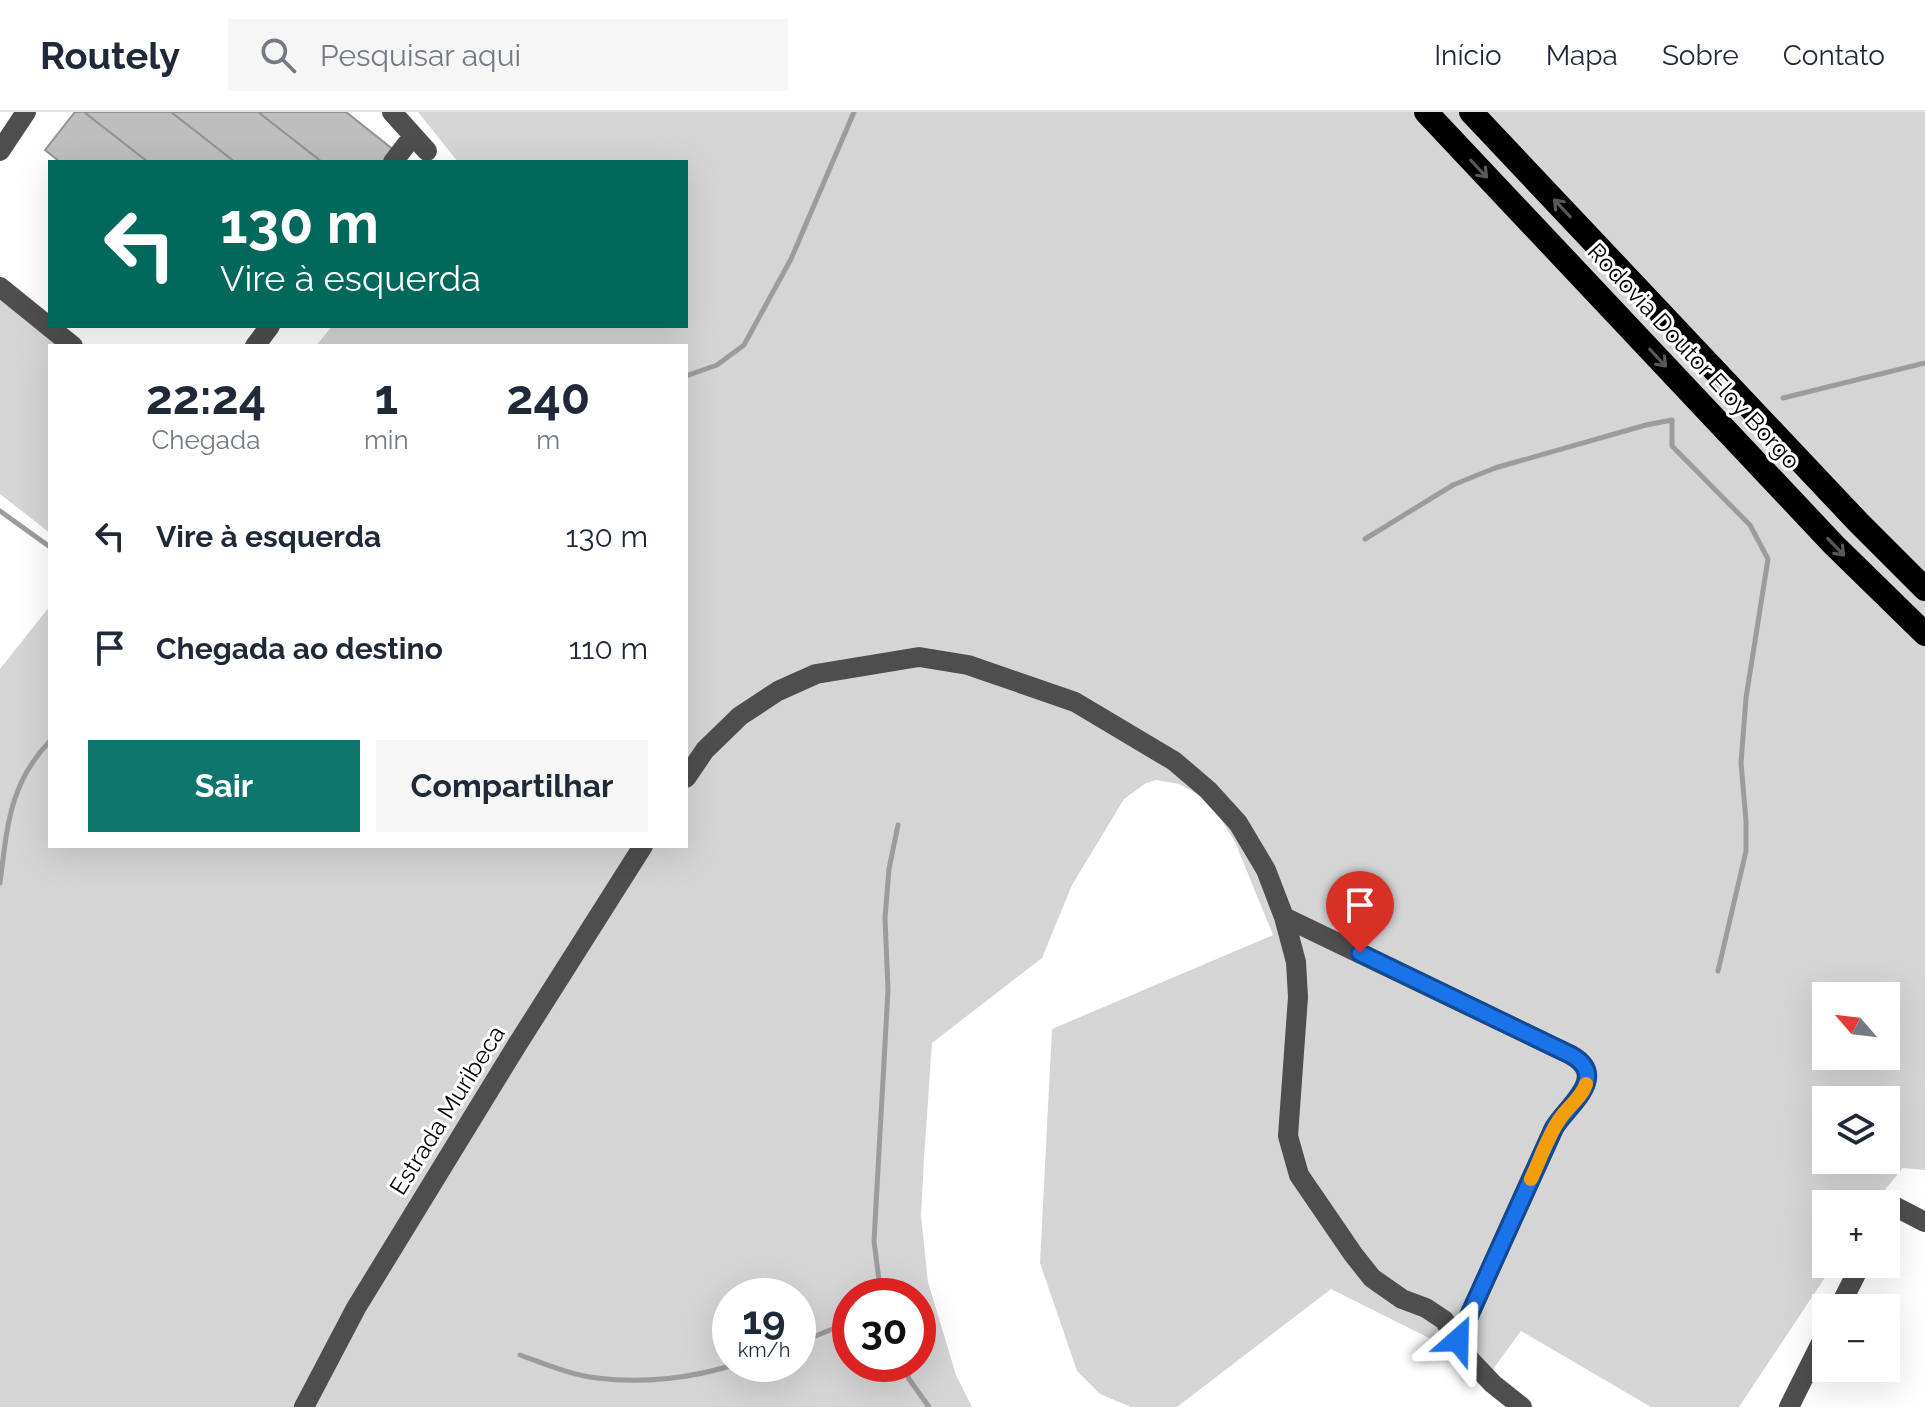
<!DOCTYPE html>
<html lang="pt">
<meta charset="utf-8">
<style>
body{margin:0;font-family:Raleway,sans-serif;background:#f6f6f7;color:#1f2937;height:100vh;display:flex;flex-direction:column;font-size:30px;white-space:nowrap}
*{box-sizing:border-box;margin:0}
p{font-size:26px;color:#747a83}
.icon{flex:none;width:44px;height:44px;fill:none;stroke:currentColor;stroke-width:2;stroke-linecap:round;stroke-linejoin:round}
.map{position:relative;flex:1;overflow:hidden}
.sheet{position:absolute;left:48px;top:232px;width:640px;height:504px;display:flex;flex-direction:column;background:#fff;border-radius:0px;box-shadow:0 8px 32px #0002}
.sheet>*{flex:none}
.banner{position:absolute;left:48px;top:48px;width:640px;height:168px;border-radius:0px;box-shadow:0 8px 32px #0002;background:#00695c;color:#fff;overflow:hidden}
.needle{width:52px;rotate:298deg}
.tools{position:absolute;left:1812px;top:870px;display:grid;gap:16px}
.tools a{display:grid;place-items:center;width:88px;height:88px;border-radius:0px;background:#fff;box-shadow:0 8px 32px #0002;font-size:40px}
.speed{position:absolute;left:712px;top:1166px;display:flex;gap:16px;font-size:40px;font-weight:700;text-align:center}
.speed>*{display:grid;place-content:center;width:104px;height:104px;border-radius:50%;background:#fff;box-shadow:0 8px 32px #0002;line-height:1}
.speed small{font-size:20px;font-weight:400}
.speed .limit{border:12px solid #d22;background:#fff;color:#111}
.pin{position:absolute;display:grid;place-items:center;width:68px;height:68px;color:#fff;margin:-82px -34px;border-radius:50% 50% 50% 0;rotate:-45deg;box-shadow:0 0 8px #0007}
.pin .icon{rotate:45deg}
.me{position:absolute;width:88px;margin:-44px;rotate:25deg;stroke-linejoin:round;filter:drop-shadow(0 0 6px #0008)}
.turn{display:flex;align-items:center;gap:28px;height:168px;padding:0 40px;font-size:36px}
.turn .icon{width:104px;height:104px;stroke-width:2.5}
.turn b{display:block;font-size:56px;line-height:68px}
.eta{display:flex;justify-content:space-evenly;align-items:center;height:136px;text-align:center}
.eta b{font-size:48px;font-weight:700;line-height:56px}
.cta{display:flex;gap:16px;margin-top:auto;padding:16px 40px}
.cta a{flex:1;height:92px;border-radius:0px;background:#0f766e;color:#fff;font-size:32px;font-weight:700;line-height:92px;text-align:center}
.cta a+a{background:#f6f6f7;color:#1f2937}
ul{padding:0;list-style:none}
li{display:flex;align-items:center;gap:24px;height:112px;padding:0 40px}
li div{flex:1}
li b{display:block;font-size:30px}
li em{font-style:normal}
header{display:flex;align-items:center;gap:48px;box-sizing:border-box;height:112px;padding:0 40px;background:#fff;border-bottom:2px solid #e0e1e3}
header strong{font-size:38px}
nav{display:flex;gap:44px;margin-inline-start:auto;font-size:28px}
.search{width:560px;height:72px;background:#f6f6f7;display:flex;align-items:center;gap:20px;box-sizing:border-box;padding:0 28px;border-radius:0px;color:#747a83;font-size:30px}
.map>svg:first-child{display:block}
</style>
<header>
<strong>Routely</strong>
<div class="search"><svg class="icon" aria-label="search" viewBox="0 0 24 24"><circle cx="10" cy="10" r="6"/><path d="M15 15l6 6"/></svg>Pesquisar aqui</div>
<nav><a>Início</a><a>Mapa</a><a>Sobre</a><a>Contato</a></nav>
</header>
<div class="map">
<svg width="1925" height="1295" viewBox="0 0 1925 1295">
<rect width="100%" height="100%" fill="#fff"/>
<path fill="#d5d5d5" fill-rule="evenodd" d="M418,0h1507v1058l-22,-2 -30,36h-47v60h8l-95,143h-88l-130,-76 -36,49 -3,-5 -47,-34 -104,-52 -154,118h-46l-31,-13 -23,-23 -37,-108 12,-234 221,-94 -38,-93 -25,-41 -31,-17 -23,-4 -10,3 -22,16 -52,86 -30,73 -110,85 -8,115 -3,58 7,66 28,93 16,32h-972v-738l50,-63v240h636v-500h-370l16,-20h354v-164h-228zM1826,884h60v60h-60zM1826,988h60v60h-60zM730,1184h68v68h-68zM850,1184h68v68h-68z
M0,170l86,64h-36v187l-50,-39z"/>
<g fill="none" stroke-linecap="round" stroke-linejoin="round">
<path stroke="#9c9c9c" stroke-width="5" d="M686,264l31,-11 27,-20 47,-86 63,-147
M1783,286l142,-35
M0,399l50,36
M1365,427l88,-54 42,-17 151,-43 26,-5v26l78,79 18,34 -22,139 -5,65 5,58v30l-28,120
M0,771c7,-54 9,-100 50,-142
M881,1184l-7,-55 14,-251 -3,-72 4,-49 9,-44
M798,1231l52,-21
M520,1243c25,9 51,20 77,23 46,6 96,0 140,-14
M903,1252l6,15 20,28"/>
</g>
<path fill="#bebebe" stroke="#929292" stroke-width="2" d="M75,0h9l64,50h-88l-15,-12z
M84,0h87l64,50h-87z
M171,0h87l64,50h-87z
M258,0h88l49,39 -9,11h-64z"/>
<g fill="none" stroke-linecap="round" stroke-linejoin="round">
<path stroke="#4e4e4e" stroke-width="20" d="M392,0l35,39
M0,39l26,-39
M393,50l20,-26
M0,175l73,59
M255,234l15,-20
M686,666l19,-28 35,-34 38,-25 38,-17 103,-17 49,8 107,37 99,59 34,29 30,33 28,47 18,47 12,45 2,35 -10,139 11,39 54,79 19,24 30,21 24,9 18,12 27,41 22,23 29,23
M1284,805l287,138c38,22 -3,50 -17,73l-96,212
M1886,1101l4,-9 35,18
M1839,1196l22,-44
M304,1295l52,-99 161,-263 126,-199
M1789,1295l37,-74"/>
<path stroke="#000" stroke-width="24" d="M1426,0l408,433 91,89
M1471,0l387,410 67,67"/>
</g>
<defs><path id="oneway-shaft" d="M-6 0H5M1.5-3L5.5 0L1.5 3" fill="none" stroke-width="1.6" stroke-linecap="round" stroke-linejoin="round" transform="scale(2)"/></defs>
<g stroke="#595959">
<use href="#oneway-shaft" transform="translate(1479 57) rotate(47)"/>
<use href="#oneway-shaft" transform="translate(1562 96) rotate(-133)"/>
<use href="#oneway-shaft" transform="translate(1658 246) rotate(47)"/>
<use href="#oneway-shaft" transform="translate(1836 435) rotate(46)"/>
</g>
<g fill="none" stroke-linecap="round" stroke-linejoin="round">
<g stroke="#114b97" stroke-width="20">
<path id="route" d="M1360,841l211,102c39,22 -3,50 -17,73l-96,212"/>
</g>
<use href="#route" stroke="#1a73e8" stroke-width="14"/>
<path stroke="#f59e0b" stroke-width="14" d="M1531,1067c9,-19 16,-41 28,-59 8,-13 23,-22 27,-36"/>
</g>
<g text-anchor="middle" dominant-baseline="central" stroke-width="6" stroke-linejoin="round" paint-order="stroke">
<g font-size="24" fill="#000" stroke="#fff">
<text transform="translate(1694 244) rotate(47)">Rodovia Doutor Eloy Borgo</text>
<text transform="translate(447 998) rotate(-58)">Estrada Muribeca</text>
</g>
</g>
</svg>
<div class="tools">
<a><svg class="needle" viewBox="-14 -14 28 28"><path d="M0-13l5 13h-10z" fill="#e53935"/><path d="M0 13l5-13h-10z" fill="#747a83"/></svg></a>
<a><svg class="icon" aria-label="layers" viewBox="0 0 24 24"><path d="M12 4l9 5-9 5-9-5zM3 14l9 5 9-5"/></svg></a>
<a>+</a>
<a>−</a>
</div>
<div class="speed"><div>19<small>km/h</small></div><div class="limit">30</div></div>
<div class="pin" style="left:1360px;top:841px;background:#d93025"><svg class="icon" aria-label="arrive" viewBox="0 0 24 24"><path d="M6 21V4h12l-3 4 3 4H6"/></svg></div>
<svg class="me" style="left:1458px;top:1228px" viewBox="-20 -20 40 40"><path d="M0-17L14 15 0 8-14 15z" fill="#1a73e8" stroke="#fff" stroke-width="4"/></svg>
<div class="banner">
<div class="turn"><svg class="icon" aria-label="left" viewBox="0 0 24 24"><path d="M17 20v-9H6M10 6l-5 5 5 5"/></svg><div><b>130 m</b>Vire à esquerda</div></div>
</div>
<section class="sheet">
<div class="eta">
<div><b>22:24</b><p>Chegada</p></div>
<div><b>1</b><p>min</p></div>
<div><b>240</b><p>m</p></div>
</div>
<ul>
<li><svg class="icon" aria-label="left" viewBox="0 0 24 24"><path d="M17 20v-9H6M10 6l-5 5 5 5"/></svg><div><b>Vire à esquerda</b></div><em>130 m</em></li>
<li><svg class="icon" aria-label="arrive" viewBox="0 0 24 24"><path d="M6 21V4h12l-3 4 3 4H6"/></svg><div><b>Chegada ao destino</b></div><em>110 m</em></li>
</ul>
<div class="cta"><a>Sair</a><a>Compartilhar</a></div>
</section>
</div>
